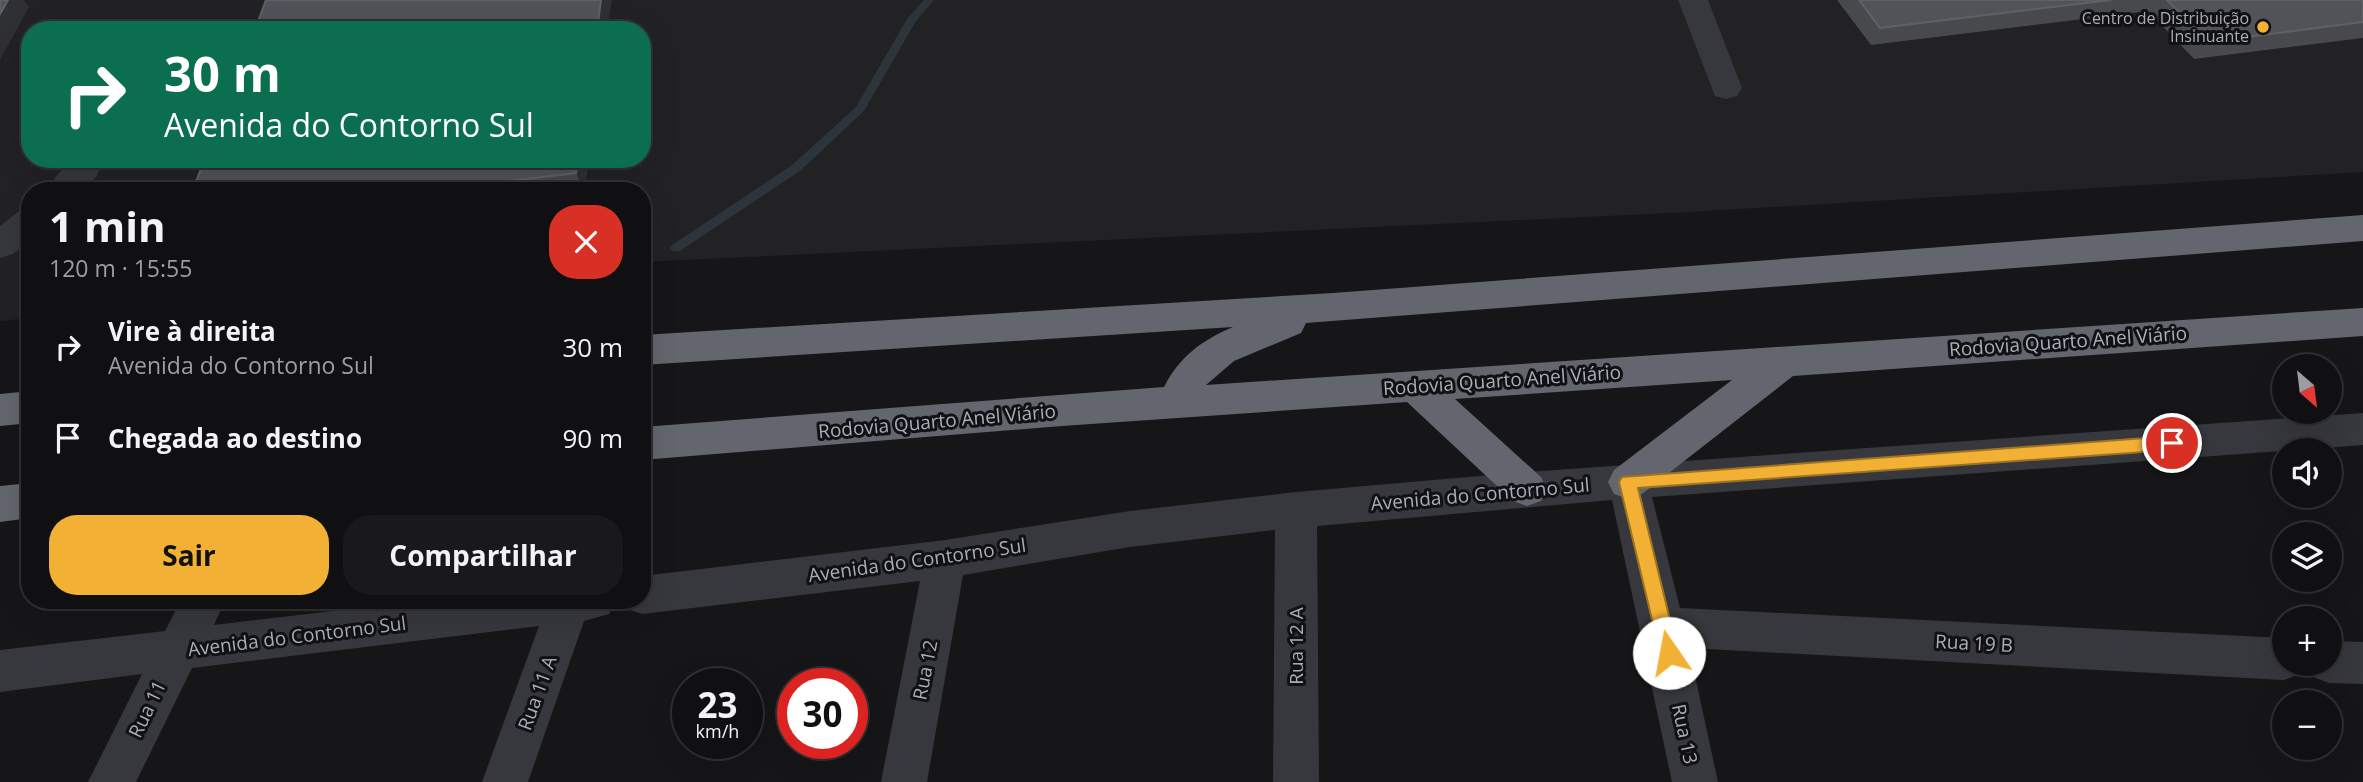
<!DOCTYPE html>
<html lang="pt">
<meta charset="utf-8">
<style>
body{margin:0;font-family:"Open Sans",sans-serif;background:#19191b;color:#f1f3f6;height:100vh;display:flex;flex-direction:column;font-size:26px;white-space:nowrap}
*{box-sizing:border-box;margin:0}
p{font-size:23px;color:#9c9d9f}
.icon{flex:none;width:38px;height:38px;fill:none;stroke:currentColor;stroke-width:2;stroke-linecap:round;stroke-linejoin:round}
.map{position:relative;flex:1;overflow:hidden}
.panel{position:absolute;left:21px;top:182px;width:630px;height:427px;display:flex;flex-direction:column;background:#101012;border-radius:28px;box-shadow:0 7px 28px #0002,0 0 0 2px #303032}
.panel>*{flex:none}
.top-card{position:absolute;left:21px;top:21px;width:630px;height:147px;border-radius:28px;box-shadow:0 7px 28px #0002,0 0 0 2px #303032;background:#0b6e4f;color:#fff;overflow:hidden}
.needle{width:46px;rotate:152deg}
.buttons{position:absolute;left:2272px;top:354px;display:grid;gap:14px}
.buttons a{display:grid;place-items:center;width:70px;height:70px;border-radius:50%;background:#101012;box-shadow:0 7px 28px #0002,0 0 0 2px #303032;font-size:35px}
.speed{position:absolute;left:672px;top:668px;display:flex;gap:14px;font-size:35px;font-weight:700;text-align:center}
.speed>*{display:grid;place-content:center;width:91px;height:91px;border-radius:50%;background:#101012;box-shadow:0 7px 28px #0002,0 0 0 2px #303032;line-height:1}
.speed small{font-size:18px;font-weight:400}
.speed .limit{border:10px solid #d22;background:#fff;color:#111}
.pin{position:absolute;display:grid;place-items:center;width:60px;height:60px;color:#fff;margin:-30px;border:4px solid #fff;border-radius:50%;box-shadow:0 2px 7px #0007}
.me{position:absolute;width:77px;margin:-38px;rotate:348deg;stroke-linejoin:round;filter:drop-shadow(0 0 5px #0008)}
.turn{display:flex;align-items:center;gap:24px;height:147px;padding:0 28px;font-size:32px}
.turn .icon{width:91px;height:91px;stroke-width:2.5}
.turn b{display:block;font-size:49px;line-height:60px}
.round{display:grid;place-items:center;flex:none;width:74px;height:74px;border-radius:28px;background:#19191b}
.overview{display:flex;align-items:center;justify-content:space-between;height:119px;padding:0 28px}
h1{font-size:42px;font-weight:700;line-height:52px}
.cta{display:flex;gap:14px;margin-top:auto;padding:14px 28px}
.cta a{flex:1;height:80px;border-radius:28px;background:#f2b134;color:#111;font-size:28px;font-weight:700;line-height:80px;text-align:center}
.cta a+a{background:#19191b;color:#f1f3f6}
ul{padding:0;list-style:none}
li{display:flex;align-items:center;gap:21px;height:91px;padding:0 28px}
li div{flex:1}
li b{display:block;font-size:26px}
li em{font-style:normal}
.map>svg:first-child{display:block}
</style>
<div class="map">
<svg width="2363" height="782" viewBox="0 0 2363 782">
<rect width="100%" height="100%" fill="#161618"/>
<path fill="#222225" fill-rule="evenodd" d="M0,0h2363v172l-674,40 -1047,50v-71h-612v127l-30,3zM30,30h612v129h-612z"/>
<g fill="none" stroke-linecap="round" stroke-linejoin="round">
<path fill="#2c353c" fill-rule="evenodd" d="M924,0h10l-18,21 -52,90 -64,60 -120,80h-8l-2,-3 2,-3 120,-80 64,-58 51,-88z"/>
<path fill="#37383d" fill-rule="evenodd" d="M1678,0h30l34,88 -5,8 -11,3 -11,-3z
M71,159h34l-9,18 -14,14h-38z
M30,208v32l-17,14 -13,4v-32l18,-14z
M2363,413v32l-711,52 28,111 604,30v25h20l-4,11 -16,6 -595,-32 29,134h-46l-60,-282 -295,26 2,256h-46l2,-252 -145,17 -167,28 -36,207h-46l39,-201 -278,33 -15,-5 -4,-9h19v-24l303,-36 185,-29 166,-19 231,-20z
M181,600h44l-11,25 212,-25h189l-6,14 -25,7 -56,161h-46l57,-156 -347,42 -56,114h-48l54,-108 -142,18v-42l165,-19z
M2329,641l34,1v42l-34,-1 -16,-6 -6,-14h22z"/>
<path fill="#63666e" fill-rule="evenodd" d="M2363,215v26l-1057,82 -5,10 -67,28 -28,24 1157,-77v28l-570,40 -151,118 -14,5 -14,-5 -6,-12 6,-12 118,-90 -277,19 86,78 6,12 -6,12 -14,5 -14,-5 -106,-99 -345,24 -420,34v-33l522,-40c15,-30 38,-47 69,-60l-591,38v-30l691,-42z
M30,391v32l-30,3v-32z
M30,483v35l-30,4v-36z"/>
</g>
<path fill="#47494d" d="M1837,0h526v38l-169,21 -46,-48 -277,34z
M589,159l-5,31 -3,1h-389z"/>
<path fill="#2f3033" d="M8,0h15l6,7 -29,53v-46z
M601,0h11l-5,30h-10z
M578,159h11l-5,31 -8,-17z"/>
<path fill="#525359" stroke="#5f6168" stroke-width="2" d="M0,0h8l-8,14z
M266,0h335l-4,30h-342z
M1859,0h252l-231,28z
M2167,0h196v22l-155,20z
M205,159h373l-2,14 -149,18h-235z"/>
<path fill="#f2b134" stroke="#9d7322" stroke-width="2" d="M2172,436l9,7 -9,7 -534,38 40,165 -3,6 -6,2 -7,-2 -2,-6 -41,-171 3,-5z"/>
<circle fill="#f2b134" stroke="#111113" stroke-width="2.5" cx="2263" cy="27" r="7"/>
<g text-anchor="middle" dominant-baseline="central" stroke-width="6" stroke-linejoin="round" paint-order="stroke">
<g font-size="16" fill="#a8adb8" stroke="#111113" text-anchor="end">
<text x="2249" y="18">Centro de Distribuição<tspan x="2249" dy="18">Insinuante</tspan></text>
</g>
<g font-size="19" fill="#a8adb8" stroke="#111113">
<text transform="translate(2068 341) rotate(-4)">Rodovia Quarto Anel Viário</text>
<text transform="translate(1502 380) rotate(-4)">Rodovia Quarto Anel Viário</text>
<text transform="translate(937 421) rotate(-5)">Rodovia Quarto Anel Viário</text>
<text transform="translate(1480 494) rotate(-5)">Avenida do Contorno Sul</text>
<text transform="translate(917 560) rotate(-8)">Avenida do Contorno Sul</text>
<text transform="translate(297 636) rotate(-7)">Avenida do Contorno Sul</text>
<text transform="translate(1974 643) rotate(3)">Rua 19 B</text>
<text transform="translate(1296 646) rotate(-90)">Rua 12 A</text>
<text transform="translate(925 670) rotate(-79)">Rua 12</text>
<text transform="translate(537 693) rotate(-70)">Rua 11 A</text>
<text transform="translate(147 709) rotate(-64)">Rua 11</text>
<text transform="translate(1685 734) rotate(78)">Rua 13</text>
</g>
</g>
</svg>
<div class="buttons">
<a><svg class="needle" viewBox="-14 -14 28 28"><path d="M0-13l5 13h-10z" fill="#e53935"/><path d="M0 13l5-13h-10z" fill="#9c9d9f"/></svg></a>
<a><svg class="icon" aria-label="sound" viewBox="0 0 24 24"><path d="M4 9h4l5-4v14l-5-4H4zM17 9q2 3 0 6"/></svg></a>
<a><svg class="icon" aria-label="layers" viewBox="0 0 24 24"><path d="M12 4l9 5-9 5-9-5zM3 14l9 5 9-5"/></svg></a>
<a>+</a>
<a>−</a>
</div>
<div class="speed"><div>23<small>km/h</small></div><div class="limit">30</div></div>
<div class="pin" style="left:2172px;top:443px;background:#d93025"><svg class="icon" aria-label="arrive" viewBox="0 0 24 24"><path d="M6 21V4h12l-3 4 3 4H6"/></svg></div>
<svg class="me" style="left:1669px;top:653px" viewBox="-20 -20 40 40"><circle r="19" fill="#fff"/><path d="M0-13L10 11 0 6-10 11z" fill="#f2b134"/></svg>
<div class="top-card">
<div class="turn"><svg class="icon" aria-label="right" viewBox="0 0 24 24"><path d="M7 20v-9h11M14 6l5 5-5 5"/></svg><div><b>30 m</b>Avenida do Contorno Sul</div></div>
</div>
<section class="panel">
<div class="overview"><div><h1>1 min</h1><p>120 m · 15:55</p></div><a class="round" style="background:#d93025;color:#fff"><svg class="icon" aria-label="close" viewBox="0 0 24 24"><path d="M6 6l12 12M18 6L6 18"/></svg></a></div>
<ul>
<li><svg class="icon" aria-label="right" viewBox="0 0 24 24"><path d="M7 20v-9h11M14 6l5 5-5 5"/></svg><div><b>Vire à direita</b><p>Avenida do Contorno Sul</p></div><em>30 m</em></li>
<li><svg class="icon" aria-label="arrive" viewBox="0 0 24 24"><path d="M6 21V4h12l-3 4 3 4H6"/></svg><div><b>Chegada ao destino</b></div><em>90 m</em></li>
</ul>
<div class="cta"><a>Sair</a><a>Compartilhar</a></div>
</section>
</div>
